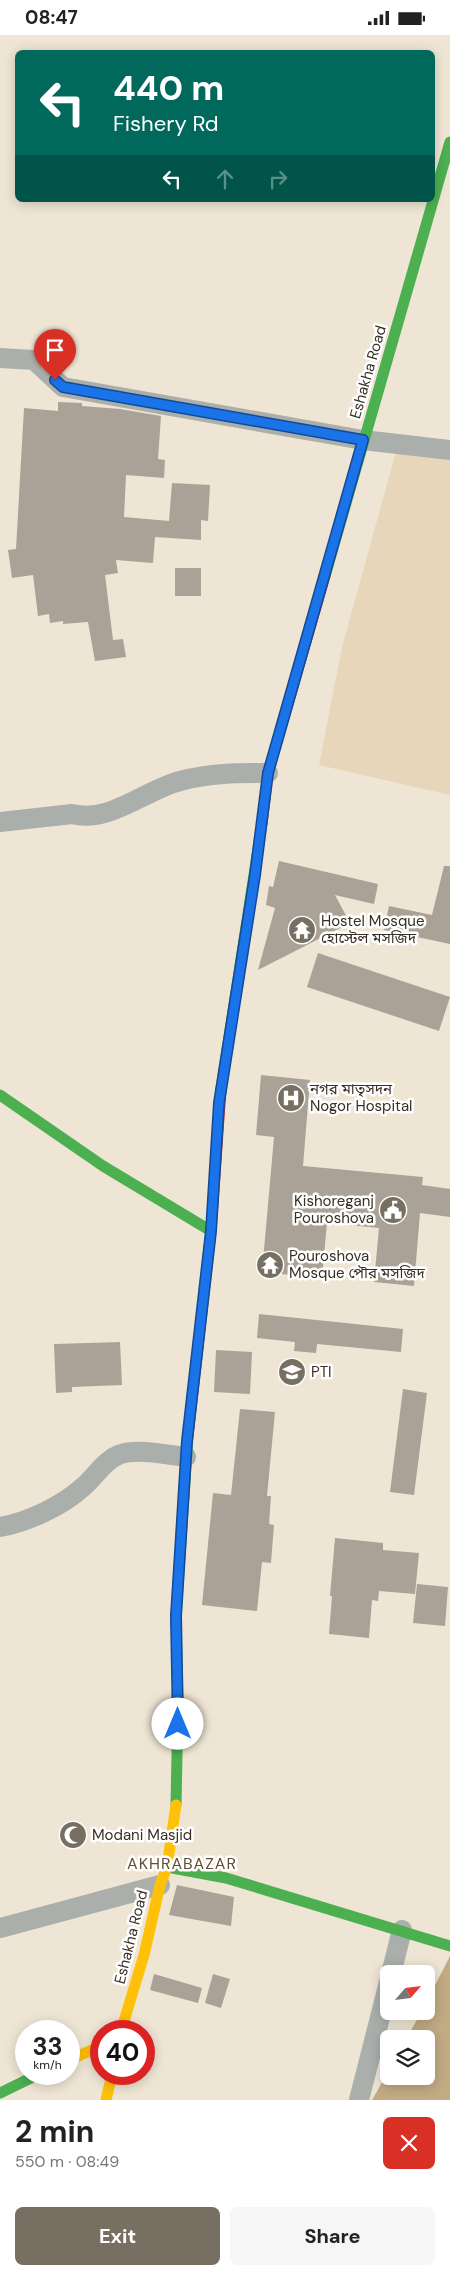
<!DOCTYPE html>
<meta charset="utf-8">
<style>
body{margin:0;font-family:"DM Sans","Noto Sans Bengali",sans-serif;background:#f6f6f6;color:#222;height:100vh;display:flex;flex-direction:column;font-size:19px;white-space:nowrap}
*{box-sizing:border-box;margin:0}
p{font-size:16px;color:#767676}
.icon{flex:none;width:28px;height:28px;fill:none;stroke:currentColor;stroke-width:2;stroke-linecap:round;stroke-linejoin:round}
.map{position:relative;height:2065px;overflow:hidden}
.side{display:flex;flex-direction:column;background:#fff;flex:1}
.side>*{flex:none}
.top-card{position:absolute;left:15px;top:15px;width:420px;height:152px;border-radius:8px;box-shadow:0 2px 12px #0003;background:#00695c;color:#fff;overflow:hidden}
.needle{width:32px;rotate:62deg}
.fabs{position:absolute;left:380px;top:1930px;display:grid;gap:10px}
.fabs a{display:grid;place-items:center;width:55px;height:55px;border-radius:8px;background:#fff;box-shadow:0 2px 12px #0003;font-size:25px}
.speed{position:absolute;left:15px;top:1985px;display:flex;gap:10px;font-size:25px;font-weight:700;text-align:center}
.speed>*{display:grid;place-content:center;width:65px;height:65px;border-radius:50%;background:#fff;box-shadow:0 2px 12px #0003;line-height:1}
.speed small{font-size:12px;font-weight:400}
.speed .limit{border:8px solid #d22;background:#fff;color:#111}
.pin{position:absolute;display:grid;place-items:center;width:42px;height:42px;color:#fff;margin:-51px -21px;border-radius:50% 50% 50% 0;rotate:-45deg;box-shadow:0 0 5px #0007}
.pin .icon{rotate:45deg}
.me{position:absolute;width:55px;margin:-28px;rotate:0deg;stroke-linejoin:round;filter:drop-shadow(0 0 4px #0008)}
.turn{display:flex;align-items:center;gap:18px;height:105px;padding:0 15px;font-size:22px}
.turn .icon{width:65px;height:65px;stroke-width:2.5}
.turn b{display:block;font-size:35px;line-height:42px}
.lanes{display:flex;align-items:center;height:48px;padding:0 15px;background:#0003;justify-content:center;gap:25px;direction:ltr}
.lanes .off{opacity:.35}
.round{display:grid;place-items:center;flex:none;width:52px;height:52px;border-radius:8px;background:#f6f6f6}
.overview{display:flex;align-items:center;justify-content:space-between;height:85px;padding:0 15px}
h1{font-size:30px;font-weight:700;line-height:38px}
.action{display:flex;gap:10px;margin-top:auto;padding:10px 15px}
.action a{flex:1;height:58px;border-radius:8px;background:#776f61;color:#fff;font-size:20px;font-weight:700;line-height:58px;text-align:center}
.action a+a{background:#f6f6f6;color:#222}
.status{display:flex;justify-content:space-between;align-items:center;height:35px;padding:0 25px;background:#fff;direction:ltr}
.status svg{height:14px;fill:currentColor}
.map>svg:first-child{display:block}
</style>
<div class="status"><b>08:47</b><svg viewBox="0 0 49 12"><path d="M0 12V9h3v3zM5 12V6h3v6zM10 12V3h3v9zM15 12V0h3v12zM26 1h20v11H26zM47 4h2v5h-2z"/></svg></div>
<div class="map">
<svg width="450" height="2065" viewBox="0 0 450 2065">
<rect width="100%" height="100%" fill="#efe5d4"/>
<path fill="#e7d6ba" d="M396,417l54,7v336l-131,-30 23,-118z"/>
<path fill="#c2aa83" d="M450,1921v144h-78l17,-30v6h37v-37h-20l16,-28h4v-8z"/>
<path fill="#aaa296" d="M58,367l24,1v3l38,3 41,7 -3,43 7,1 -1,18 -38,-3 -2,42 45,4 3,-38 38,2 -2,36 -7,-1v20l-46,-3 -2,26 -37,-3 2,13 -13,2 8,65 10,-1 3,18 -31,4 -7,-39 -25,2v-3l-13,2 -1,-9 -11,2 -5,-41 -21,3 -4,-28 8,-1 8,-141 34,3z
M175,533h26v28h-26z
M279,826l99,23 -4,20 -39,-9 15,28 -92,47 17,-62 -9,-3 3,-19 4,1z
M444,831h6v78l-66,-14 5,-24 43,9z
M318,918l132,44 -11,34 -132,-44z
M261,1040l49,5 -7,86 120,11 -1,8 28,4v28l-30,-4 -6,73 -40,-4 5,-54 -52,-5 -5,55 -60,-6 12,-135 -18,-2z
M259,1279l144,15 -2,23 -84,-8 -1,9 -22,-2 1,-9 -38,-4z
M120,1307l2,43 -50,2v5l-16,1 -2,-49z
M216,1315l36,2 -2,42 -36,-2z
M403,1354l24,4 -13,102 -24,-3z
M240,1374l35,3 -8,84h4l-2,28 5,1 -3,38 -9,-1 -5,49 -55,-6 11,-112 18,2z
M335,1503l48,5v7l36,3 -4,41 -36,-3 -1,10 -6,-1 -3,38 -40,-4 3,-38h-2z
M417,1549l31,3 -3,39 -32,-3z
M177,1850l57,12 -3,29 -62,-11z
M154,1939l48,14 -4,15 -48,-13z
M213,1939l17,5 -9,29 -16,-5z"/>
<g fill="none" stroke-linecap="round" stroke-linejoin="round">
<path stroke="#aaafab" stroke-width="20" d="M0,323l34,2 29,27 300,53 87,10
M0,787l72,-8c37,10 73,-24 108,-33 30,-8 57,-8 88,-8
M0,1492c28,-5 62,-21 83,-40 12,-10 22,-28 38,-33 16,-6 48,1 65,3
M0,1893l160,-43
M391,1939l11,-44
M359,2065l30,-118"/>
<path stroke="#4caf50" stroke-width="11" d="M325,541l125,-434
M221,1054l41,-266
M0,1060l103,71 108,65
M176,1770l2,-99 -2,-90 12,-180
M167,1832l59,11 224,68
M0,2058l39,-19"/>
<path stroke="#ffc107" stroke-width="11" d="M121,1996l23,-76 16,-70 7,-18 9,-62
M69,2025l32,-14
M106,2065l6,-26"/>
<path stroke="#c62828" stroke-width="11" d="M262,788l6,-50 57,-197
M188,1401l23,-205 10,-142"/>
</g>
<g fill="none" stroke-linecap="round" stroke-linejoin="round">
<g stroke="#114b97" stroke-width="12">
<path id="route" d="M55,345l8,7 300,53 -95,333 -13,102 -36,228 -8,128 -24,210 -11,175 2,108"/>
</g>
<use href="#route" stroke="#1a73e8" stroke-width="9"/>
</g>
<defs>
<g id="temple-disc" transform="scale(1.4375)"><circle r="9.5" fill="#776f61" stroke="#fff"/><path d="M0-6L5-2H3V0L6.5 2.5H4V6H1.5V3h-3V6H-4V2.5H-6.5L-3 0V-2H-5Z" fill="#fff"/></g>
<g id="hospital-disc" transform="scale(1.4375)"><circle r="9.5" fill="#776f61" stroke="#fff"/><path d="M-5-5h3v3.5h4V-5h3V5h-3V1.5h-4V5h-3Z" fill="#fff"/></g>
<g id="civic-disc" transform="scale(1.4375)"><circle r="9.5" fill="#776f61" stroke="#fff"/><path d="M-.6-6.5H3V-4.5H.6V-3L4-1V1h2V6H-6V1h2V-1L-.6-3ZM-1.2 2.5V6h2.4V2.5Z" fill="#fff"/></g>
<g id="school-disc" transform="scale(1.4375)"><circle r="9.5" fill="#776f61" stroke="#fff"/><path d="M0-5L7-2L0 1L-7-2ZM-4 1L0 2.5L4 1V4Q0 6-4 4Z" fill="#fff"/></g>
<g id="mosque-disc" transform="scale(1.4375)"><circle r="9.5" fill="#776f61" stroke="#fff"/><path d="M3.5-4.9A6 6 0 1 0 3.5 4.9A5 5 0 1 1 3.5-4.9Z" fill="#fff"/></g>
</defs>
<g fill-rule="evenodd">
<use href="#temple-disc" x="302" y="895"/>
<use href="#hospital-disc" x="291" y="1063"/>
<use href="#civic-disc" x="393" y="1175"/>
<use href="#temple-disc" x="270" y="1230"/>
<use href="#school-disc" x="292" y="1337"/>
<use href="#mosque-disc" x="73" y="1800"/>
</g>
<g text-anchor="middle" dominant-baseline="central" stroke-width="5" stroke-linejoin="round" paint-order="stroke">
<g font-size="15" fill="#372f23" stroke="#fff">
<text transform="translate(368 337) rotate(-74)">Eshakha Road</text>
<text transform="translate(131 1902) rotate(-76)">Eshakha Road</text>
</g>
<g font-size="15" fill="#372f23" stroke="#fff" text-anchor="start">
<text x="321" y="886">Hostel Mosque<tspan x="321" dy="17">হোস্টেল মসজিদ</tspan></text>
<text x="310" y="1054">নগর মাতৃসদন<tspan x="310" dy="17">Nogor Hospital</tspan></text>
<text x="374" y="1166" text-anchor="end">Kishoreganj<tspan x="374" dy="17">Pouroshova</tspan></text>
<text x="289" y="1221">Pouroshova<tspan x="289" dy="17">Mosque পৌর মসজিদ</tspan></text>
<text x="311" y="1337">PTI</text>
<text x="92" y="1800">Modani Masjid</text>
</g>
<g font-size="16" letter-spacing="1" fill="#5f4f33" stroke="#fff">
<text x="182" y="1828">AKHRABAZAR</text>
</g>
</g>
</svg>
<div class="fabs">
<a><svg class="needle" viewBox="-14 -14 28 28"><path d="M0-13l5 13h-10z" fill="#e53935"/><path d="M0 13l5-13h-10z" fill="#767676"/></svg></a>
<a><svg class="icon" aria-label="layers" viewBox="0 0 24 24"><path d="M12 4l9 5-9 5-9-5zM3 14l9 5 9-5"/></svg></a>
</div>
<div class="speed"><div>33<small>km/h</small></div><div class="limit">40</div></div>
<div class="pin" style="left:55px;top:345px;background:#d93025"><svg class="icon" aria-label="arrive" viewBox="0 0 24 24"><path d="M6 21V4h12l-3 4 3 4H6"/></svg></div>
<svg class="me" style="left:178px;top:1689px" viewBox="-20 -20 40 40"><circle r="19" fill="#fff"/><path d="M0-13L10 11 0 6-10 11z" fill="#1a73e8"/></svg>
<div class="top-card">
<div class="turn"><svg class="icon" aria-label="left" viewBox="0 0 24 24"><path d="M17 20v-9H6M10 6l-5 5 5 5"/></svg><div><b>440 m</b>Fishery Rd</div></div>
<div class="lanes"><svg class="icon" aria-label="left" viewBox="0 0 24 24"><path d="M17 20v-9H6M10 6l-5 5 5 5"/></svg><svg class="icon off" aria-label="ahead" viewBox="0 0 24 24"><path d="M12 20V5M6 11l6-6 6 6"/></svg><svg class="icon off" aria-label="right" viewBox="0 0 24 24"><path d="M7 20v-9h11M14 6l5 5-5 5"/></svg></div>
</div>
</div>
<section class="side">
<div class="overview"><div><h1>2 min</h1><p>550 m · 08:49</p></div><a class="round" style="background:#d93025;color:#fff"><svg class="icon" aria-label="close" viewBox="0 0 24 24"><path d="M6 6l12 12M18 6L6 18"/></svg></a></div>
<div class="action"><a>Exit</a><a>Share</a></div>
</section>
